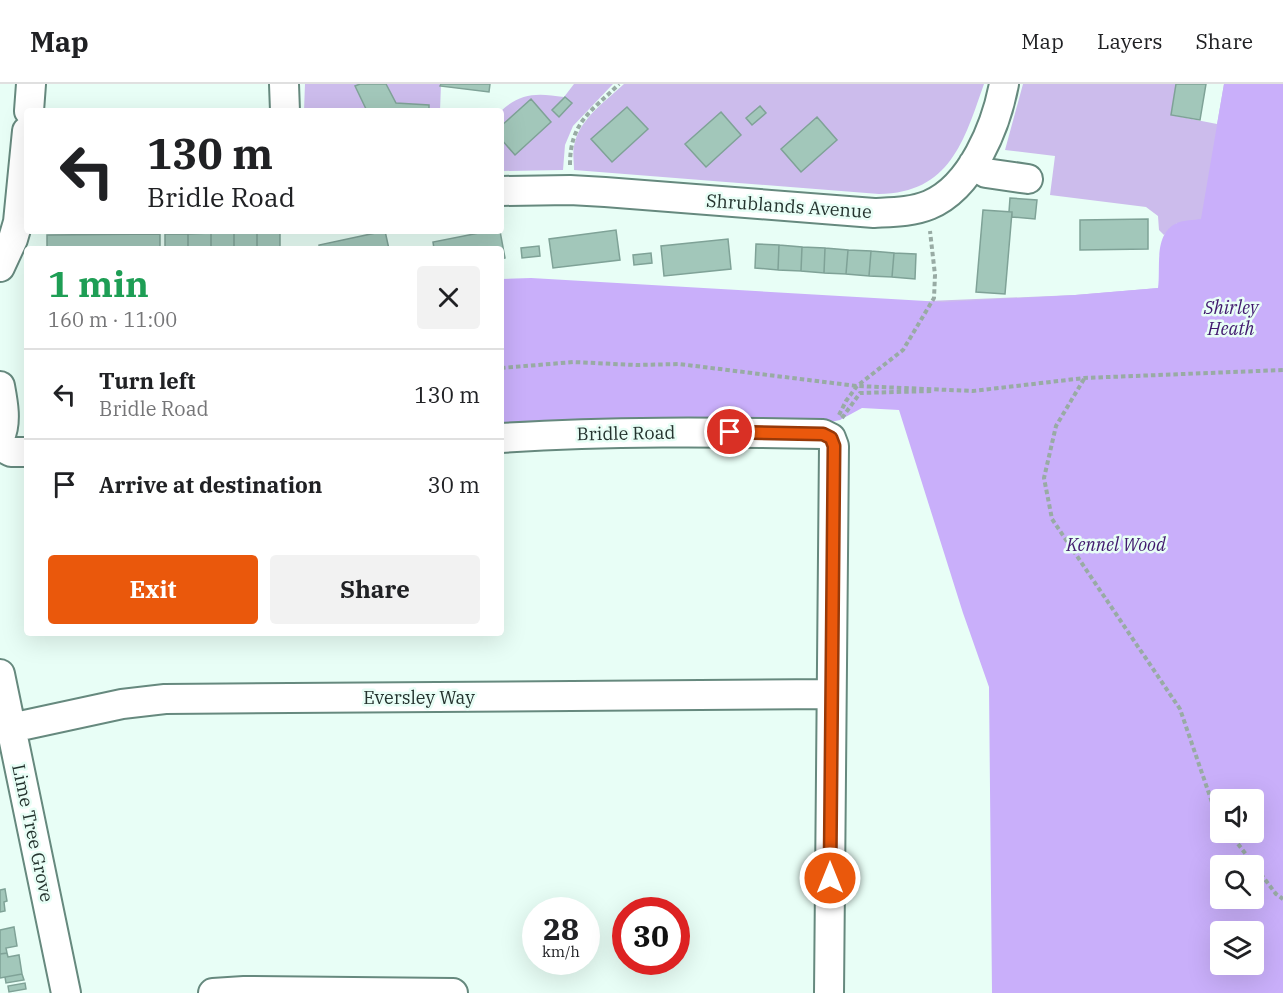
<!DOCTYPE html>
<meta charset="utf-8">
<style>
body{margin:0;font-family:"IBM Plex Serif",serif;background:#f2f2f2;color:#202124;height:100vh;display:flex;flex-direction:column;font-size:22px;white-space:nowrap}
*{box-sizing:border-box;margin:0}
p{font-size:20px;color:#757577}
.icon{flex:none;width:33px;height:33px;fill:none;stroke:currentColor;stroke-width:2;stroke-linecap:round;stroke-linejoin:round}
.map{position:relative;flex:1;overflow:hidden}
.details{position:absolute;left:24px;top:162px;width:480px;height:390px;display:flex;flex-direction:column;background:#fff;border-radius:6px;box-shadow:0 6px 24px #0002}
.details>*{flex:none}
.guide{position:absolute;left:24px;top:24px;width:480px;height:126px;border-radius:6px;box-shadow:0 6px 24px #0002;background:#fff;color:#202124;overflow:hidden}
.buttons{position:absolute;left:1210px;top:705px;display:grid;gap:12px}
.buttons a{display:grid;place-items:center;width:54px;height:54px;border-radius:6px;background:#fff;box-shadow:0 6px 24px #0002;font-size:30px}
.speed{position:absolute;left:522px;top:813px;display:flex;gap:12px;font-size:30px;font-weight:700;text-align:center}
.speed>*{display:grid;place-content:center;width:78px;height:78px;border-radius:50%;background:#fff;box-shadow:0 6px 24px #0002;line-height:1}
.speed small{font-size:15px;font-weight:400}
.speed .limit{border:9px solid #d22;background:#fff;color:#111}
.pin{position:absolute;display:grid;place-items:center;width:51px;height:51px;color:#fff;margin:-26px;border:3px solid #fff;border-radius:50%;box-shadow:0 2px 6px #0007}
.me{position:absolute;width:66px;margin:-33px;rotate:0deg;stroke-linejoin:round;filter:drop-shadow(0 0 4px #0008)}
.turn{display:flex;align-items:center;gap:21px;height:126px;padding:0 24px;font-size:27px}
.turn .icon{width:78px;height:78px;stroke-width:2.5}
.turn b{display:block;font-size:42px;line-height:51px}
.round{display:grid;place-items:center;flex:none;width:63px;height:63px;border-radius:6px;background:#f2f2f2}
.summary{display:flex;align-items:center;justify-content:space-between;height:102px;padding:0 24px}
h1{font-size:36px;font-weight:800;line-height:45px;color:#1e9e55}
.primary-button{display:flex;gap:12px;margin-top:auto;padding:12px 24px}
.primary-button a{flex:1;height:69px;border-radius:6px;background:#ea580c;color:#fff;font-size:24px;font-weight:800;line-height:69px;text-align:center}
.primary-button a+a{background:#f2f2f2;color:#202124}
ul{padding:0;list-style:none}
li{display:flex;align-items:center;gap:18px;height:90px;padding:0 24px;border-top:2px solid #e0e0e0}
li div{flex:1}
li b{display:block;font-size:22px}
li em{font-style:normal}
header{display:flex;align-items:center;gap:36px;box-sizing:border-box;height:84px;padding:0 30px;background:#fff;border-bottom:2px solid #e0e0e0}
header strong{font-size:28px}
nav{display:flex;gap:33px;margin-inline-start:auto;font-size:21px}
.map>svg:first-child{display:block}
</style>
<header>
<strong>Map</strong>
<nav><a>Map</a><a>Layers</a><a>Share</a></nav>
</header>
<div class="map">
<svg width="1283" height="909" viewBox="0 0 1283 909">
<rect width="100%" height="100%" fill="#e8fef6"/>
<path fill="#ccbcec" d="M305,0h136l-1,27h-136z
M574,0h39l-40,42 -8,19 -2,25 -62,1v-60c20,-19 37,-18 63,-14z
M624,0h360c-20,57 -34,109 -105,110l-305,-24c0,-9 -2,-19 1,-28 6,-24 32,-42 49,-58z
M1023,0h153l-5,31 46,9 7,-40h59v286l-355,-69 147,-6 84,-7 18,-65 -13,12 -5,-5 -1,-14 -12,-9 -96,-12 5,-39 -50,-6z"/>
<path fill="#c9affa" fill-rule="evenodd" d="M1224,0h59v909h-291l-3,-306 -26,-74 -64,-203 -37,-2 -22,12 -28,6 -311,2v-149l30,-1 412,24 132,-7 83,-7c3,-21 -5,-54 19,-65 7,-3 17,-3 24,-4zM1221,716h33v32h-33zM1221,782h33v32h-33zM1221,848h33v32h-33z"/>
<path fill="#a2c7ba" stroke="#7fa297" stroke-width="1.5" d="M360,0h26l10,19 33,2v6h-62l-12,-25z
M441,0h49l-1,8 -49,-6z
M1176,0h30l-6,36 -29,-5z
M565,13l7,6 -13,14 -7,-7z
M531,15l20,23 -36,33 -14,-16v-13z
M760,22l6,7 -14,12 -6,-7z
M627,23l21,22 -36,33 -21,-23z
M721,28l20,23 -35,32 -21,-23z
M817,33l20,23 -36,32 -20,-23z
M1010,114l27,2 -2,19 -23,-2v-5h-3z
M983,126l29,2 -7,82 -29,-2z
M1148,135v30l-68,1v-30z
M616,146l4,30 -67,8 -4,-29z
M385,147l4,18h-70v-4z
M489,147h11l5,27 -4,1v-10h-67l-1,-7z
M211,149v16h-23v-15z
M211,149h23v16h-23z
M234,149h23v16h-23z
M257,149h23v16h-23z
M160,150v15h-113v-14z
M165,150h23v15h-23z
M728,155l3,30 -67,7 -3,-30z
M756,160l23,1 -1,25 -23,-2z
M779,161l23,2 -1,24 -23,-1z
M539,162l1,10 -18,2 -1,-10z
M802,163l23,1 -1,25 -23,-2z
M825,164l23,2 -2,24 -22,-1z
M848,166l23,1 -2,25 -23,-2z
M871,167l23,2 -2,24 -23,-1z
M651,169l1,10 -18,2 -1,-10z
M894,169l22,1 -1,25 -23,-2z
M5,805l2,12 -3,1 1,9 -5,1v-22z
M14,843l3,19 -11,2 1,5 -7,1v-24z
M7,869l1,4 11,-2 3,19 -22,4v-24z
M22,890l2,6 -18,3 -1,-6z
M25,899l1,6 -17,3 -1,-6z"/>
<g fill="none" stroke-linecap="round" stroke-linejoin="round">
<g stroke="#66897e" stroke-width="32">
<path id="minor" d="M284,0l1,27
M29,27l2,-27
M973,80l13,9 42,6
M501,107l69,-1 35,2 269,21c18,-1 38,-1 55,-8 43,-18 67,-79 75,-121
M0,183l13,-28 5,-17 9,-91
M0,302c3,16 7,36 0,51
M501,354c107,-7 215,-6 322,-4l8,4 3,8 -5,547
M0,362l11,6h16
M0,590l66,319
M11,644l111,-24 43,-5 666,-5
M213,909l31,-2 209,2"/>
</g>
<path stroke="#98aba4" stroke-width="4" stroke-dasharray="4.5 3" stroke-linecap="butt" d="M570,81c0,-43 21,-53 49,-81
M501,284l72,-6 63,3 43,-1 178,22 116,5 111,-13 199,-8
M1084,295l-28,47 -12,52 8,41 128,190 36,105 5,7
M839,331l7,-14 11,-15 46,-36 31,-52 1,-23 -5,-44
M842,334l18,-25 72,-2
M1229,748l47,62 7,5"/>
<use href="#minor" stroke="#fff" stroke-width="28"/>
</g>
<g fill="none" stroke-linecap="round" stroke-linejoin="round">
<g stroke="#983908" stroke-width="15">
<path id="route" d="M730,348l93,2 8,4 3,8 -4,432"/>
</g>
<use href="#route" stroke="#ea580c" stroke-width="10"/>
</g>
<g text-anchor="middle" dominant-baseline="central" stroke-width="5" stroke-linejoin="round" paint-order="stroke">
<g font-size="18" fill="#24332e" stroke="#e8fef6">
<text transform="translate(789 122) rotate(4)">Shrublands Avenue</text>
<text transform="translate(626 349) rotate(-1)">Bridle Road</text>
<text x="419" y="613">Eversley Way</text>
<text transform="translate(33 749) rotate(78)">Lime Tree Grove</text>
</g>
<g font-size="18" font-style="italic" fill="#41196e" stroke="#e8fef6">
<text x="1231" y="223">Shirley<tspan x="1231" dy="21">Heath</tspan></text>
<text x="1116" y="460">Kennel Wood</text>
</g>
</g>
</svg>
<div class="buttons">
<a><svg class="icon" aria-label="sound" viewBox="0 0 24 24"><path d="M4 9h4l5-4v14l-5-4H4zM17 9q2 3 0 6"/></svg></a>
<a><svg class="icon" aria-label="search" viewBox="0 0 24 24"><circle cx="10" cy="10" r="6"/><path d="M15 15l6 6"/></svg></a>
<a><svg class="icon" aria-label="layers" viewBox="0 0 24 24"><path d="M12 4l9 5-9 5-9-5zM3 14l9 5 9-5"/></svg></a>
</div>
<div class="speed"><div>28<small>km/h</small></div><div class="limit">30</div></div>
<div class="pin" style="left:730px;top:348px;background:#d93025"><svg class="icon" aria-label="arrive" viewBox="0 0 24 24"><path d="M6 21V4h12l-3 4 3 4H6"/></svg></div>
<svg class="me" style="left:830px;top:794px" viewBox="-20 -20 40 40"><circle r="17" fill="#ea580c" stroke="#fff" stroke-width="3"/><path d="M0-11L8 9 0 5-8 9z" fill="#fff"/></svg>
<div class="guide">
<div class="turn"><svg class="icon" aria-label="left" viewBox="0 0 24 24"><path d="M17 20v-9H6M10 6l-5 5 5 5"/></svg><div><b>130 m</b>Bridle Road</div></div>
</div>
<section class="details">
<div class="summary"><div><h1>1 min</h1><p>160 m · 11:00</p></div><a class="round"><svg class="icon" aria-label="close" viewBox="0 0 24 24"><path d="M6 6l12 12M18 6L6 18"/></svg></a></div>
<ul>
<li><svg class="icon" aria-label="left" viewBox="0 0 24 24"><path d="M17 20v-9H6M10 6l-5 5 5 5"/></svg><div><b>Turn left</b><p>Bridle Road</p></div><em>130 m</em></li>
<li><svg class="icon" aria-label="arrive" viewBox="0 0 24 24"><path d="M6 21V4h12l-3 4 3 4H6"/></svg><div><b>Arrive at destination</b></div><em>30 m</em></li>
</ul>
<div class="primary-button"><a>Exit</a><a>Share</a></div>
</section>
</div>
